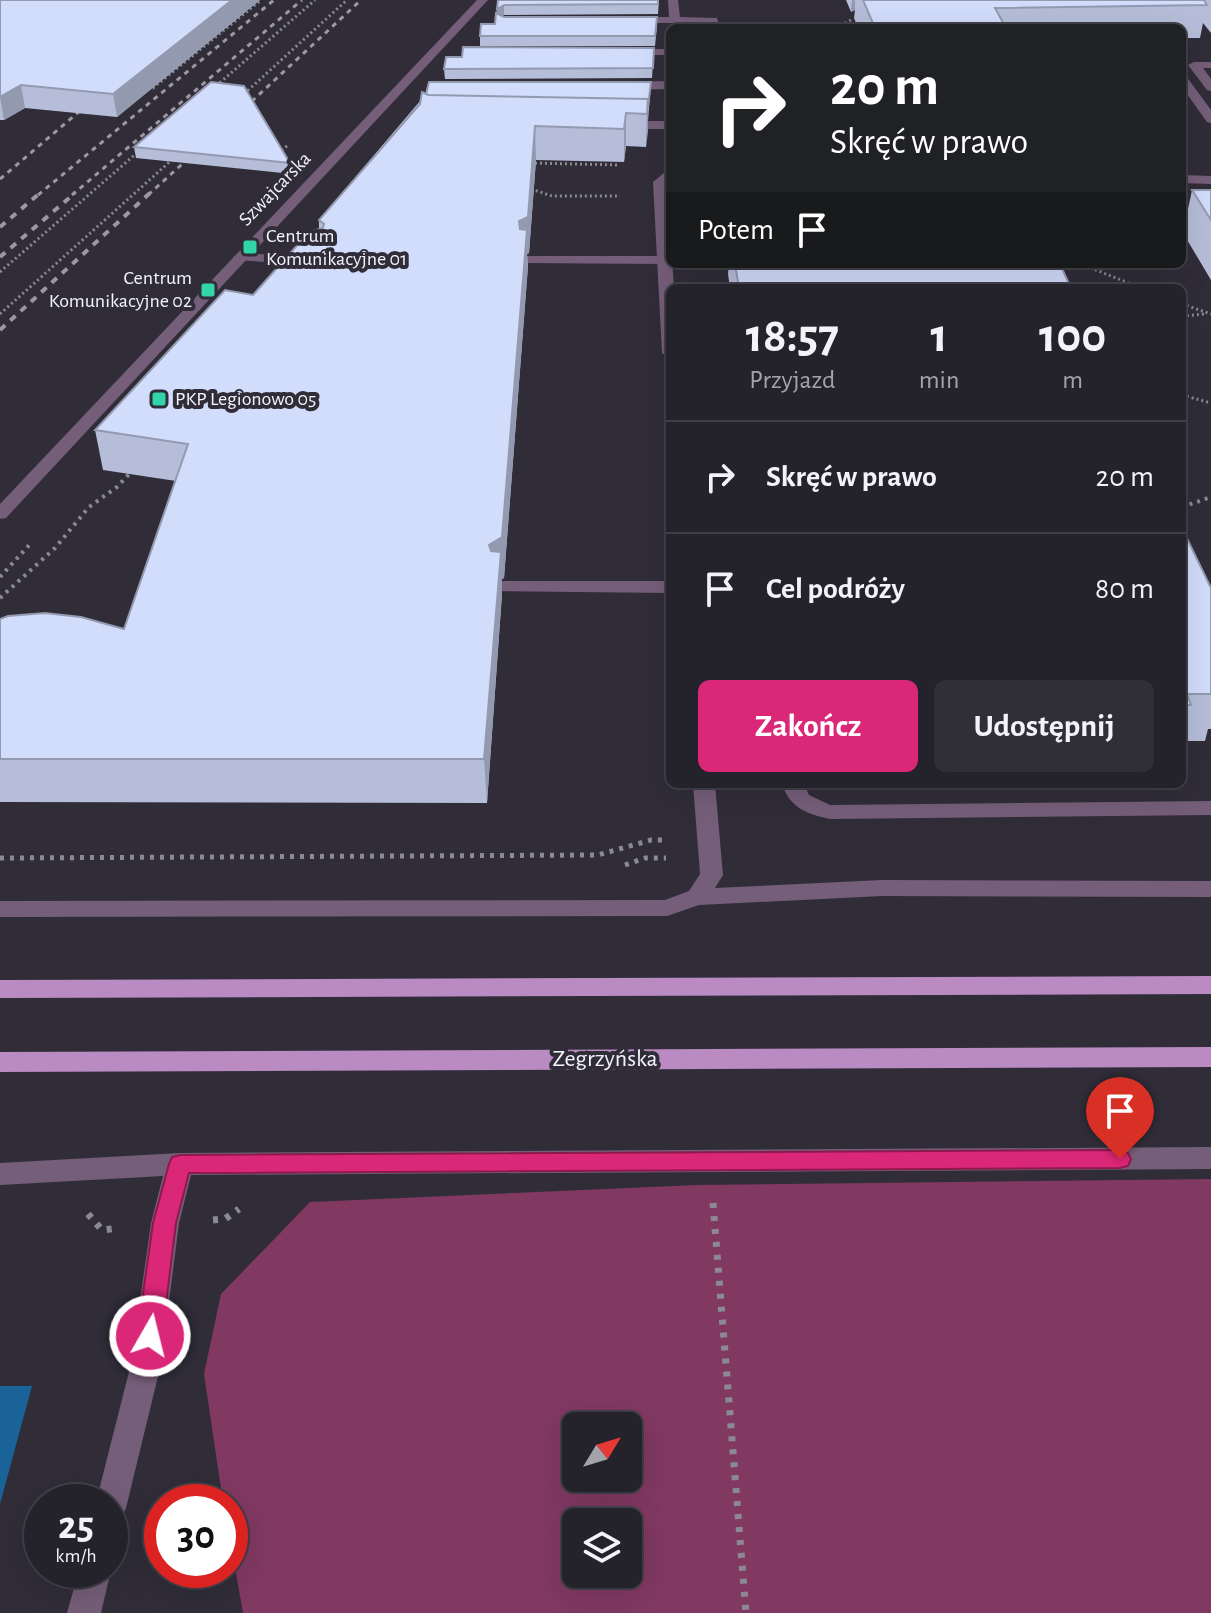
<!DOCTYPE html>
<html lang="pl">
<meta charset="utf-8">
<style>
body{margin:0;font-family:"Alegreya Sans",sans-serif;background:#302f37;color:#f1f3f6;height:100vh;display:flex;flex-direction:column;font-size:30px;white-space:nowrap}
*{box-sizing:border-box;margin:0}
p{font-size:26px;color:#a3a4a9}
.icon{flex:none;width:44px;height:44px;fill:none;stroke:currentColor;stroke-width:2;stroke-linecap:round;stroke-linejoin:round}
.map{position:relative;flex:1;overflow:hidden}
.panel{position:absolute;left:666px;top:284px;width:520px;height:504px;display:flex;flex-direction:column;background:#24222b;border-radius:12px;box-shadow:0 8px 32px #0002,0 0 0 2px #413f47}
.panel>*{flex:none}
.banner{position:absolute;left:666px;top:24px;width:520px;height:244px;border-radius:12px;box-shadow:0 8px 32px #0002,0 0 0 2px #413f47;background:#202124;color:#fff;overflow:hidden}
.needle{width:52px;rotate:52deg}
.tools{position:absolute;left:562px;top:1412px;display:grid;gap:16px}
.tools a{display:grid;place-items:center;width:80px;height:80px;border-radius:12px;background:#24222b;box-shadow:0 8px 32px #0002,0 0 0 2px #413f47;font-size:40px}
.speed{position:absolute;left:24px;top:1484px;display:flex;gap:16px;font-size:40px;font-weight:700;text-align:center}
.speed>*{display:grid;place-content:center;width:104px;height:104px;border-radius:50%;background:#24222b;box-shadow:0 8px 32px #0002,0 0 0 2px #413f47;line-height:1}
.speed small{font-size:20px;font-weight:400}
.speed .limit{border:12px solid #d22;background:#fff;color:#111}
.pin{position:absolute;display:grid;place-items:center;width:68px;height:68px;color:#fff;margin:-82px -34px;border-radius:50% 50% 50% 0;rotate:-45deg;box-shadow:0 0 8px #0007}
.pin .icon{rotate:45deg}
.me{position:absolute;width:88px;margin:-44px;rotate:8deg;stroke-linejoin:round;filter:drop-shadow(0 0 6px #0008)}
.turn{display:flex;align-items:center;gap:28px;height:168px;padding:0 32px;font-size:36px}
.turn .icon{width:104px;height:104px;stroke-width:2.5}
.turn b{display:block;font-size:56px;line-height:68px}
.then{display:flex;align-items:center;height:76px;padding:0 32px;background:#0003;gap:16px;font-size:30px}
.eta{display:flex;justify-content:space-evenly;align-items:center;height:136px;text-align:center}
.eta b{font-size:48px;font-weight:700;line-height:56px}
.primary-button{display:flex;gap:16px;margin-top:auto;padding:16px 32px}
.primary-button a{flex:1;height:92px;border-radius:12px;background:#db2777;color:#fff;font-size:32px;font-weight:700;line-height:92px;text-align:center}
.primary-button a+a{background:#302f37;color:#f1f3f6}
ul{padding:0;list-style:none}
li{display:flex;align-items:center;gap:24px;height:112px;padding:0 32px;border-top:2px solid #413f47}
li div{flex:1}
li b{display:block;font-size:30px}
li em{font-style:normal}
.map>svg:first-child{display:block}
</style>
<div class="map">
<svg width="1211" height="1613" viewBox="0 0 1211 1613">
<rect width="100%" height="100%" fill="#302d39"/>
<path fill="#813962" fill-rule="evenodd" d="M1211,1179v434h-968l-13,-73v-38h-7l-19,-128 17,-80 89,-92 387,-17zM576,1426h52v52h-52zM576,1522h52v52h-52z"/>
<path fill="#196398" d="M0,1386h32l-32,118z"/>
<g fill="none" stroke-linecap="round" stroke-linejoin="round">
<path stroke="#8b8993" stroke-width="3" stroke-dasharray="2 3" stroke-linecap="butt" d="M836,28l15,-8
M216,86l99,-86
M148,87l5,1 108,-88
M244,94l103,-94
M278,154l10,-9
M530,163l90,2
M531,189l21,7h68
M1081,264l60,24
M0,272l138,-120
M1182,304l29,10
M0,314l175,-157
M1182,316l23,-2
M1182,395l29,8"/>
<path stroke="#8b8993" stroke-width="4" stroke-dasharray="3 5" stroke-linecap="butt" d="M1182,507l29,-10
M0,577l31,-34
M0,598l55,-50 34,-41 28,-20 17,-18"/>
<path stroke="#8b8993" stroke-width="5" stroke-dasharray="4 6" stroke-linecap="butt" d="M0,858l598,-3 53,-15h14
M625,865l20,-7h21"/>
<path stroke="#8b8993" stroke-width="7" stroke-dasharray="5 8" stroke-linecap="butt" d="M713,1203l33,410
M88,1214l14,16 17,-2
M213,1220l12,-1 14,-10"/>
<path fill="#755e79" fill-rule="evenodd" d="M668,0h10l2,17 37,1 3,10h-12v-5h-80l-5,-3 5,-3h41z
M670,49v6h-43l-6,-3 6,-3z
M1211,62v6h-8l8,11v12l-4,-1 -19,-25 6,-3z
M1182,75l4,1 25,34v13l-4,-1 -25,-35z
M670,81v8l-47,1 -6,-4 6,-4z
M670,121v8h-51l-6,-4 6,-4z
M240,253l73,4 7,4 -7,4 -78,-5 -2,-3z
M528,256h136l5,1 1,5 -6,2 -141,-1v-6z
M503,581h167v12l-174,-2 -2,-4z
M782,784h22l5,11 21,10 381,-4v14l-381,4c-23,-5 -40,-11 -48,-35z"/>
<path fill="#755e79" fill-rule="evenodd" d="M477,0h11l-482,518 -6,1v-15z
M670,168v11l-3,4 7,105h-4v70l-8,-5 -9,-171z
M1182,175l29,1v8l-29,-1z
M693,784h22l8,91 -8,13 167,-8 329,1v16l-329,-1 -183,9 -32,11 -667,1v-16l665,-1 24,-9 11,-17z
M1211,1147v22l-1020,6 -12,48 -18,141 -35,144 -5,11 -11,4v-21h-14l35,-138 20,-141 12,-47 -163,9v-22l180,-10z
M110,1567l1,3 -10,43h-34l12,-43h31z"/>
<path fill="#ba8bc2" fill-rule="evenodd" d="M1211,976v18l-1211,4v-18z
M1211,1047v20l-1211,5v-20z"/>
<path stroke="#9b98a2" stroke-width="3" stroke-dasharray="5 5" stroke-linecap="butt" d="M237,115l124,-115
M0,179l94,-80
M38,195l236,-195
M72,195l230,-195
M148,195l53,-48"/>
<path stroke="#9b98a2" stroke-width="4" stroke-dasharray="7 7" stroke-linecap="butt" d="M0,227l40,-34
M0,257l75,-64
M0,330l150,-137"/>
</g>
<path fill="#b5bdd8" d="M0,0h260l-143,117 -92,-9 -21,12h-4z
M498,0h161l-1,14 -154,1 -2,1 155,10 -2,20h-175v-10l15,-12z
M846,0h365v33l-8,-10 -3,15h-18v-10h-324l-4,-10 1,-8 -4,2z
M654,48l-2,30 -207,1 -1,-10 18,-12z
M651,82l-5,65 -20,-1 -2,16 -88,-2 -7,93 -2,1 1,12 -24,312 -2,1v15l-15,209 -487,-1v-183l124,10 52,-148 -73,-11 -8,-40 158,-135 66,-66v-9l107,-126z
M134,147l156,16 2,11 -156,-16z
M1192,190h19v90l-28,-47z
M729,264h331l11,24h-341l-2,-14z
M1182,528l29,60v141h-3l-3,12h-23z"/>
<path fill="#939ab0" d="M232,0h28l-143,117 -4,-23z
M852,0h3v10l-4,2z
M504,5v10l-7,4v-10z
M21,85l4,23 -21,12 -4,-23z
M648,99v33l-2,15 1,-33z
M626,113v33l-2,16v-33z
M535,126l1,34 -7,93 -2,1 1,12 -24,312 -2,1v15l-15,209 -3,-44 5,-214 30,-324z"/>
<path fill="#d2dcfb" stroke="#939ab0" stroke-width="2" d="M0,0h232l-119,94 -92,-9 -21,12z
M498,0h160v4l-154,1 -7,4z
M863,0h341l3,5 -212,3 11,20h-131z
M496,13l8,4h153l-2,19h-175l1,-12h14z
M463,47l191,1 -1,20 -209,1 2,-12h16z
M211,82l33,4 46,77 -156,-16z
M429,82h222l-3,25v-8l-220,-4 -2,-1z
M422,92l6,3 220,4 -1,15 -21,-1 -2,16 -89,-3 -7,91 -9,4 1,8 7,1 -25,307 -13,8 2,6 10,1 -17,207h-484v-140l8,-3 37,-3 36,4 43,12 64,-185 -93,-14 130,-140 28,5 56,-63 14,-4 1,-4 -5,-4 101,-116z
M1192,190h19v30z
M735,264h325l11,24h-332z
M1182,528l29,60v106h-24l4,11h-9z"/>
<path fill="#db2777" stroke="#8e194d" stroke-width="2" d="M1120,1150l8,3 3,6 -3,7 -8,2 -931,5 -13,50 -14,113 -4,7 -8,3 -9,-3 -4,-7 16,-113 16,-59 3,-7 8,-2z"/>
<g fill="#32d4a9" stroke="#302d39" stroke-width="3">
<rect x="242" y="239" width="16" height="16" rx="4"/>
<rect x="200" y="282" width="16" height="16" rx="4"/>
<rect x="151" y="391" width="16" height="16" rx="4"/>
</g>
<g text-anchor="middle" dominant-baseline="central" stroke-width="8" stroke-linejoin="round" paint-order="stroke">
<g font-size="20" fill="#f5f3fb" stroke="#302d39">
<text transform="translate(275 189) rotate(-46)">Szwajcarska</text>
</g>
<g font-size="20" fill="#f5f3fb" stroke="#302d39" text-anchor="start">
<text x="266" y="236">Centrum<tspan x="266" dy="23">Komunikacyjne 01</tspan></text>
<text x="192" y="278" text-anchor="end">Centrum<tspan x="192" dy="23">Komunikacyjne 02</tspan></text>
<text x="175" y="399">PKP Legionowo 05</text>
</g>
<g font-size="24" fill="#f5f3fb" stroke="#302d39">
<text x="605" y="1059">Zegrzyńska</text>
</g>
</g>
</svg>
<div class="tools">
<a><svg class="needle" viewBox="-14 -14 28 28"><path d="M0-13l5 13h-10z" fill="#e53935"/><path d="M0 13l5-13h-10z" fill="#a3a4a9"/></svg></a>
<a><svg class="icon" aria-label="layers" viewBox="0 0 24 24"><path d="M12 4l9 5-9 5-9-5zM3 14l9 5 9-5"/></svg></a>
</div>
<div class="speed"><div>25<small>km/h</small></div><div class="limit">30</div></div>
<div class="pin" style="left:1120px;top:1159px;background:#d93025"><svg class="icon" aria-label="arrive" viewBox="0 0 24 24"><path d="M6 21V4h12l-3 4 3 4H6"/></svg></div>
<svg class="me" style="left:150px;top:1336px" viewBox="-20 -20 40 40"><circle r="17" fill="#db2777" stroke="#fff" stroke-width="3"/><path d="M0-11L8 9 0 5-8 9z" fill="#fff"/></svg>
<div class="banner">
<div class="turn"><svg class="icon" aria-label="right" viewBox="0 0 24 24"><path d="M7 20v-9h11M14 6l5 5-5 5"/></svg><div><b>20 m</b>Skręć w prawo</div></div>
<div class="then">Potem<svg class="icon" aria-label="arrive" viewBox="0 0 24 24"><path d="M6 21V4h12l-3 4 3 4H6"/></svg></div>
</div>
<section class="panel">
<div class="eta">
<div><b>18:57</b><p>Przyjazd</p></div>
<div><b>1</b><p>min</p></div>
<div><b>100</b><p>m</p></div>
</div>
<ul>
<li><svg class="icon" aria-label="right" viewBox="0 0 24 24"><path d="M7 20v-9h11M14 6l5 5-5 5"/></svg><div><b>Skręć w prawo</b></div><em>20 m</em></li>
<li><svg class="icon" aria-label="arrive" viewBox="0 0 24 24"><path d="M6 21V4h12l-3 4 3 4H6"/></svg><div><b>Cel podróży</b></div><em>80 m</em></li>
</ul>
<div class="primary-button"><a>Zakończ</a><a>Udostępnij</a></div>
</section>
</div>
